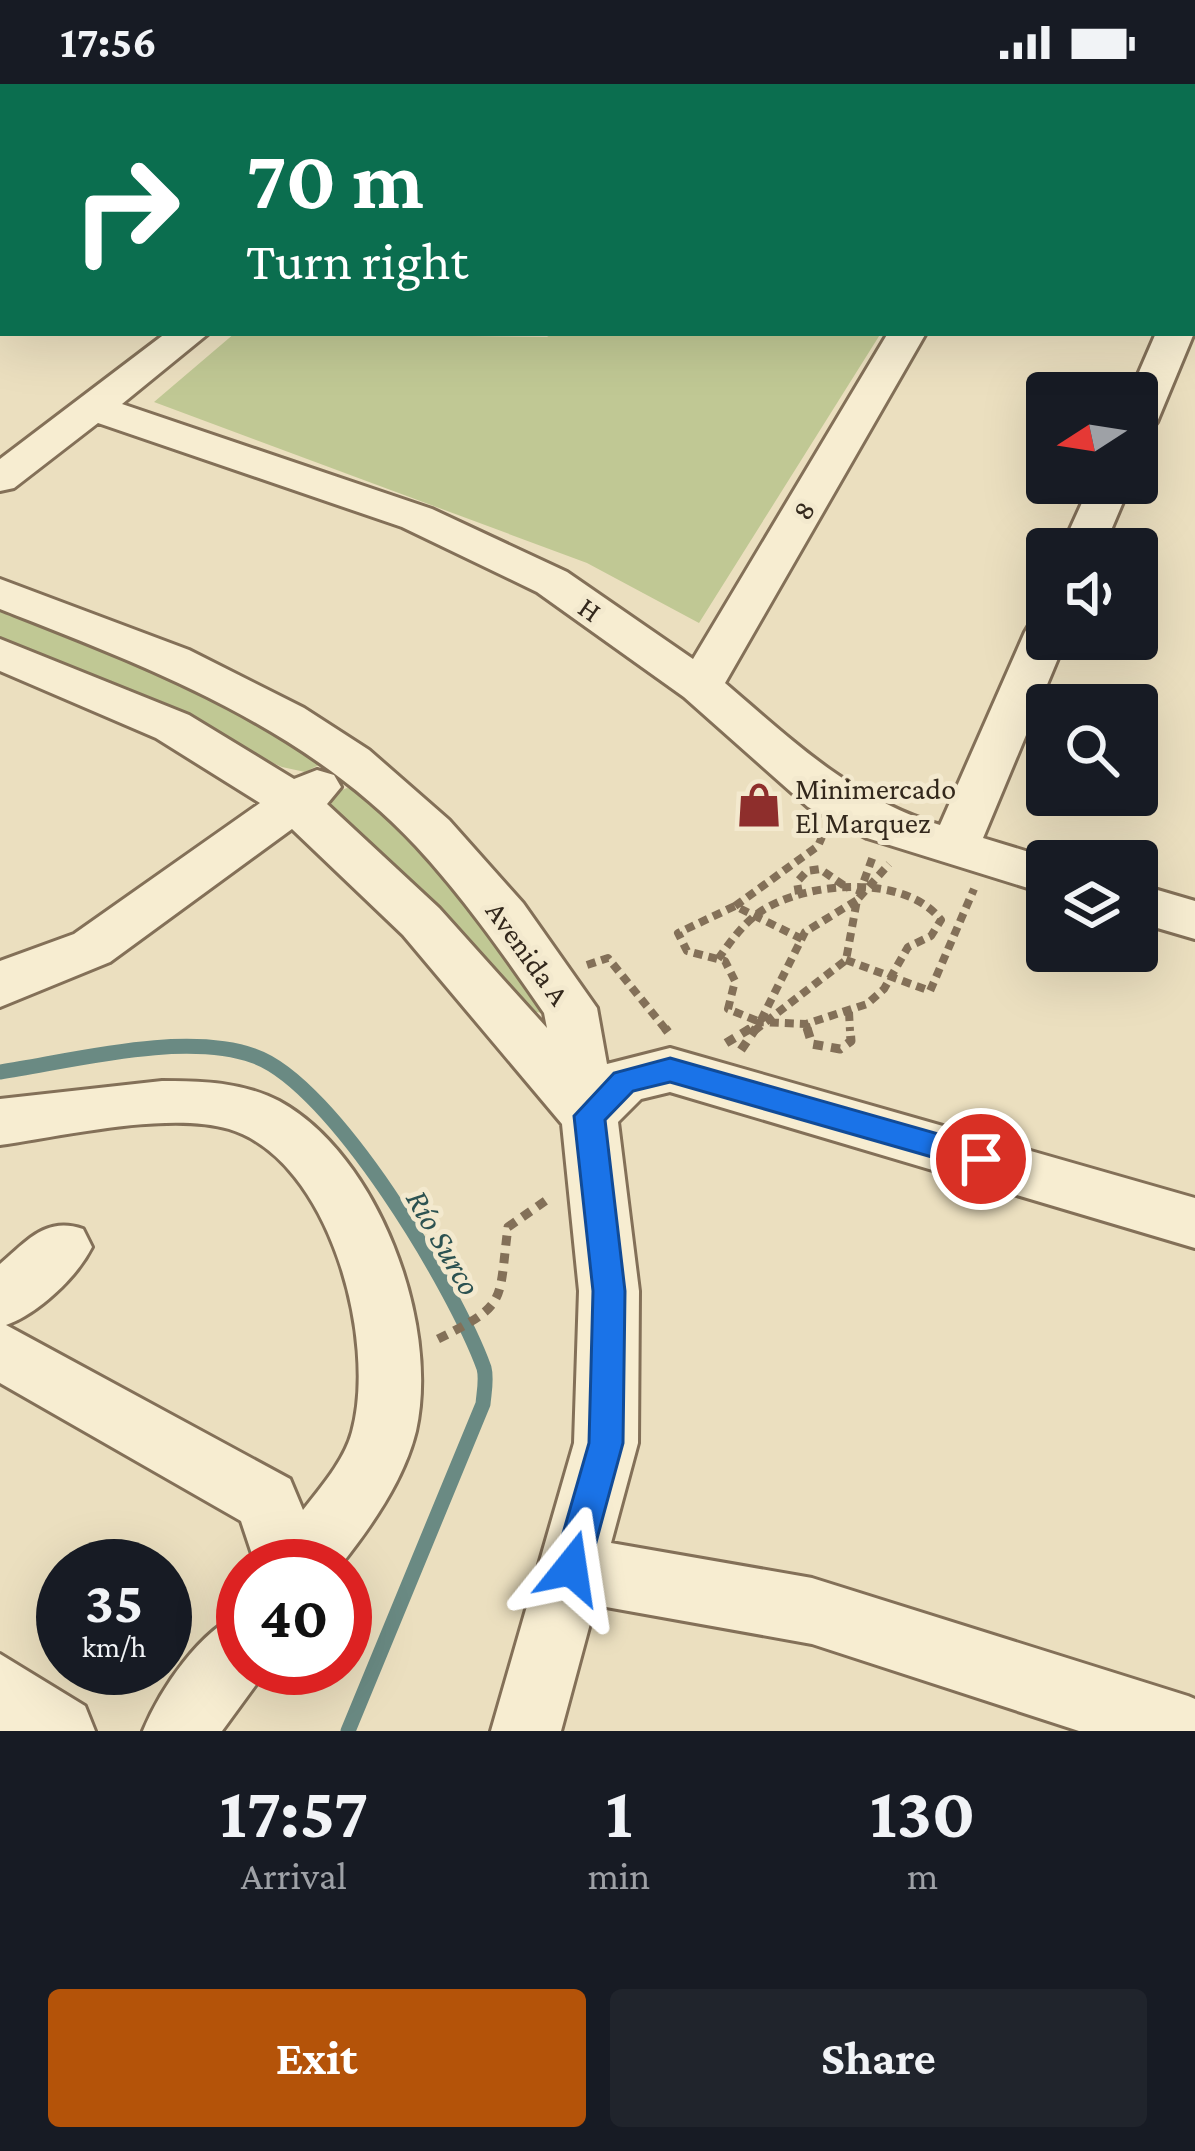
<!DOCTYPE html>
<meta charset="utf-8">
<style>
body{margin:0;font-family:"Crimson Pro",serif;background:#20242c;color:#f1f3f6;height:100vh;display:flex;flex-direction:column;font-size:45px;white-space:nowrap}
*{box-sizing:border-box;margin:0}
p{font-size:39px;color:#9ea1a6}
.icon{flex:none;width:66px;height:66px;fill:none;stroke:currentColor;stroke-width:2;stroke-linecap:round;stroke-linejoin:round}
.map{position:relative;height:1647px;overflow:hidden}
.panel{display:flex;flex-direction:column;background:#171b24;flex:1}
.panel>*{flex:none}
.top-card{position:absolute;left:0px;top:0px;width:1197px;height:252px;box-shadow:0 12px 48px #0002;background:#0b6e4f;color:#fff;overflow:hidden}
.needle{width:78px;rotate:258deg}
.controls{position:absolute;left:1026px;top:288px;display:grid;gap:24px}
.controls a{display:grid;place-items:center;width:132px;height:132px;border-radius:12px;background:#171b24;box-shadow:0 12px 48px #0002;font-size:60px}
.speed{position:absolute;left:36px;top:1455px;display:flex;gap:24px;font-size:60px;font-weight:700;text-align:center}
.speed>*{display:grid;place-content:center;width:156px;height:156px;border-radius:50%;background:#171b24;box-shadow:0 12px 48px #0002;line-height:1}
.speed small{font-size:30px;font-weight:400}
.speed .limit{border:18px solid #d22;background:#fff;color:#111}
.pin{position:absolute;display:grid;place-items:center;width:102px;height:102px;color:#fff;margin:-51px;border:6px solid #fff;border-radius:50%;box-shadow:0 3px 12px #0007}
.me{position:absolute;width:132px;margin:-66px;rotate:15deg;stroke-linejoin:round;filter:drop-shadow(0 0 9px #0008)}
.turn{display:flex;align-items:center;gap:42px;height:252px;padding:0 48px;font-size:54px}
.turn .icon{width:156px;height:156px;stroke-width:2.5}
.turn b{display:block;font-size:84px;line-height:102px}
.eta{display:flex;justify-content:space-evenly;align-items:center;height:204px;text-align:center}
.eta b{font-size:72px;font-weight:700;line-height:84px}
.primary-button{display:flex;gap:24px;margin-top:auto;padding:24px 48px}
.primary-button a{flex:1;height:138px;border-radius:12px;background:#b45309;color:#fff;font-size:48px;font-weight:700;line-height:138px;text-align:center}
.primary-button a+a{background:#20242c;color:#f1f3f6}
.status{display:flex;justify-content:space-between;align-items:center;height:84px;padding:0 60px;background:#171b24;direction:ltr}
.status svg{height:33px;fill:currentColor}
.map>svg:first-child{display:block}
</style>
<div class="status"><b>17:56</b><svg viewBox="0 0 49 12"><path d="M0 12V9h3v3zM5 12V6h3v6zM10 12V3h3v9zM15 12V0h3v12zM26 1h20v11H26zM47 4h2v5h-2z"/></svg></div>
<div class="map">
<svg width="1195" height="1647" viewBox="0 0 1195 1647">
<rect width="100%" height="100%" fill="#ebdfbf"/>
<path fill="#c0c894" d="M235,249l312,4 6,-4h328l-182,290 -112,-60 -433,-161z
M0,525l207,79 112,72v5l-14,7 -23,-5 -282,-123z
M347,704l26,6 179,204 -10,15 -26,-4 -175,-188 -10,-17 6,-12z"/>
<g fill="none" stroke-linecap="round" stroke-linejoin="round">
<path stroke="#6a8a83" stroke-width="15" d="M0,988c72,-11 184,-41 254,-16 79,27 202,234 230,312 3,11 0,24 -1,36l-135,327"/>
<g stroke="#837058" stroke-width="6">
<path id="minor" d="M243,0h35l-37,3z
M484,0h33l-35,3z
M678,0h45l2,3h-45z
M741,0h32l-34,3z
M1194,86h1v20h-1z
M3,160v23l-3,1v-23z
M1195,191v24h-1v-24z
M166,249h43l-87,71 310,105 135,63 126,87 195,-326h38l-201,350c68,58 127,116 215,142l85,-193 6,-10 16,-4v21h19l-83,199 75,23h-11v33l-180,-56 -59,-31 -124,-110 -147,-105 -135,-65 -304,-104 -84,65 -14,3v-32z
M1156,249h38l-37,89 -6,8 -14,4v-41h-7z
M1091,399h40l-28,66h-42z
M0,495l189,71 115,58 65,42 80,70 74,83 74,105 10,56 63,-16 525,150v50l-525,-156 -29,7 -23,23 21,169 -1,152 -27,100 201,35 376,118 7,3v32h-116l-267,-87 -217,-39 -34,126h-70l83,-288 5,-152 -17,-167 -159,-189 -111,-106 -182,133 -110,45v-46l74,-27 186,-131 -104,-65 -156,-67v-32l189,76 105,64 23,-9 17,5 7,12 -14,17 112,104 108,120 -3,-15c-40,-58 -80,-115 -128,-167 -112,-120 -266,-178 -416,-237z
M1137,800l58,17v38l-58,-17z
M162,997c41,0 80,1 117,20 99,54 161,222 137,330 -12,49 -45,96 -76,135h-84l-15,-45 -241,-138v-119c27,-23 46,-48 83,-35l9,18c-15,30 -54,67 -86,78l284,154 13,31c18,-23 41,-49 49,-78 25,-90 -21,-272 -123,-303 -60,-18 -166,7 -229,16v-46z
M243,1528v56h25l-46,63h-79c18,-43 57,-101 100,-119z
M0,1570l85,52 10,25h-95z"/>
</g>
<path stroke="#837058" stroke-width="8" stroke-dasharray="9 6" stroke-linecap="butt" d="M799,810l-2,-12 10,-11 13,-2 29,20
M735,822l83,-60 4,-9
M802,855l-67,-33 -57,27 9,18 38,10 10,20 -7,28 32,13 45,-90 52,-32 16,-44
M718,875c13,-18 26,-37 45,-49 46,-29 143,-36 178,10l-10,16 -23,11 -24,42 -17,15 -61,20 -46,-2 -14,9
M846,876l84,31 44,-102
M587,881l21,-7 59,73
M849,928l1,19
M806,940l2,7
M754,947l92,-71 11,-60 32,-36"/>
<path stroke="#837058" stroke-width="9" stroke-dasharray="10 8" stroke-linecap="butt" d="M665,944l3,4
M807,944l5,16 28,5 11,-8 -1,-13
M726,959l25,-15
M741,966l15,-22
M438,1255c71,-35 60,-36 70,-112l43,-30"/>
<use href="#minor" fill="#f7edd1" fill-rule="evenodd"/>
</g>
<path fill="#1a73e8" stroke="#114b97" stroke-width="3" d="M670,974l311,88 15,13 -15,12 -311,-89 -37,9 -28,29 20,171 -2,152 -34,125 -5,13 -13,5 -13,-5 -5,-13 36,-125 4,-152 -19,-175 40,-43z"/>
<defs>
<g id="shop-bare" transform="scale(3.6)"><path d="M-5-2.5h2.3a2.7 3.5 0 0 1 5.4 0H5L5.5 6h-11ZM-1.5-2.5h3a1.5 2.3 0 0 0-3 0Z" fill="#8e2e2c" stroke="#f3e9ce" stroke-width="2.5" paint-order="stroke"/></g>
</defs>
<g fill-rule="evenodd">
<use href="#shop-bare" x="759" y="721"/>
</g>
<g text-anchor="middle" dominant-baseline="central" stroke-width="10" stroke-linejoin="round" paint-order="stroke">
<g font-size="30" fill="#33281c" stroke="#f3e9ce">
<text transform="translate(803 426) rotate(-60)">8</text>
<text transform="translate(590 525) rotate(35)">H</text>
<text transform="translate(528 869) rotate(54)">Avenida A</text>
</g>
<g font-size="30" fill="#33281c" stroke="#f3e9ce" text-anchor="start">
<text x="795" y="704">Minimercado<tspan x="795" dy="34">El Marquez</tspan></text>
</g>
<g font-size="33" font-style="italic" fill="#2c5251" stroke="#f3e9ce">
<text transform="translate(444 1158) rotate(60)">Río Surco</text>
</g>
</g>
</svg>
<div class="controls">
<a><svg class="needle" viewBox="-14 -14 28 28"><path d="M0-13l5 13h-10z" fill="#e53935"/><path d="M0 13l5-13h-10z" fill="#9ea1a6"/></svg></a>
<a><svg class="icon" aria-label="sound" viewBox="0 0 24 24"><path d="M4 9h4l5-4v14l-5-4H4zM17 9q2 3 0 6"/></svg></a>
<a><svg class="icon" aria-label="search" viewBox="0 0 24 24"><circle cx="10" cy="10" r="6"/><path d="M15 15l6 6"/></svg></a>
<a><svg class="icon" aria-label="layers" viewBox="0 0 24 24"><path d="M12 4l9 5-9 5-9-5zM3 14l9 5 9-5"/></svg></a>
</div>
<div class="speed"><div>35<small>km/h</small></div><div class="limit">40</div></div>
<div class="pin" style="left:981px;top:1075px;background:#d93025"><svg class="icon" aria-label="arrive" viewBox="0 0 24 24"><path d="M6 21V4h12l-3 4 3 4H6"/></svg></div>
<svg class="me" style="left:571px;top:1484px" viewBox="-20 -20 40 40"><path d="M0-17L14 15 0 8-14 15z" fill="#1a73e8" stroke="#fff" stroke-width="4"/></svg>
<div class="top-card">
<div class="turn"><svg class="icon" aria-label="right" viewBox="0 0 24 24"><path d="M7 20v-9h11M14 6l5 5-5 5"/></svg><div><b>70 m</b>Turn right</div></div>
</div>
</div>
<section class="panel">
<div class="eta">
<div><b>17:57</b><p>Arrival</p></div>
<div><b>1</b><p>min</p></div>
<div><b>130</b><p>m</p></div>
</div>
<div class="primary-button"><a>Exit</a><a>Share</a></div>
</section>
